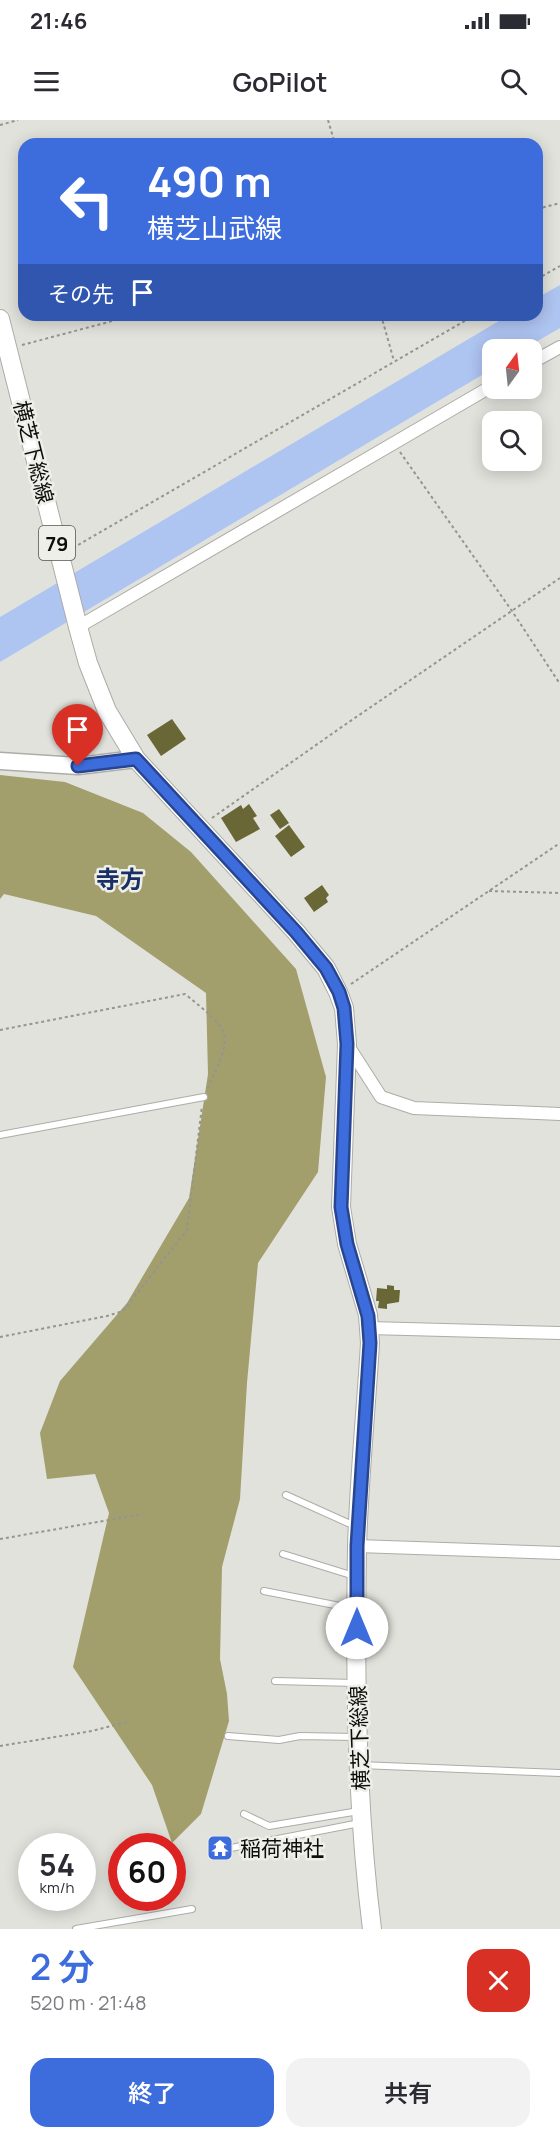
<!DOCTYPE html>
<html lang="ja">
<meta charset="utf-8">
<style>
body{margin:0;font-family:Manrope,"Noto Sans JP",sans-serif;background:#f2f2f3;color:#2b2b33;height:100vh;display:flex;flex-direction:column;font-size:22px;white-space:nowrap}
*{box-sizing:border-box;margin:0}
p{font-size:20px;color:#7c7c81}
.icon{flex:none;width:33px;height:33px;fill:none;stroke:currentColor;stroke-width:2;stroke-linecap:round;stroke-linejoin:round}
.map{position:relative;height:1809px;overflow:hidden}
.panel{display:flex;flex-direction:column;background:#fff;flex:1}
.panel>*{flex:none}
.banner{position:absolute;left:18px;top:18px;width:525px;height:183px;border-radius:18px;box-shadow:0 3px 15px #0003;background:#3d6cdc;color:#fff;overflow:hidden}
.needle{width:39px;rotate:15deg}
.buttons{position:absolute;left:482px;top:219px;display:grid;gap:12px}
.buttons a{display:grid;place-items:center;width:60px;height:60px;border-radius:12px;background:#fff;box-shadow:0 3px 15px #0003;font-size:30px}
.speed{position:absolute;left:18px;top:1713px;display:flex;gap:12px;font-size:30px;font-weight:700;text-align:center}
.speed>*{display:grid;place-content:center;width:78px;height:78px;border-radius:50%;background:#fff;box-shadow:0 3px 15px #0003;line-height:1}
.speed small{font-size:15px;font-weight:400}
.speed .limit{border:9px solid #d22;background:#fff;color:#111}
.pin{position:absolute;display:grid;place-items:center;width:51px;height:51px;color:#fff;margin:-62px -26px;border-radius:50% 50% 50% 0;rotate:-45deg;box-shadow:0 0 6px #0007}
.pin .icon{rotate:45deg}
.me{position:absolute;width:66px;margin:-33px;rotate:0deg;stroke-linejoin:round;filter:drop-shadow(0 0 4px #0008)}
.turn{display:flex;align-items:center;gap:21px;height:126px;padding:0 30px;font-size:27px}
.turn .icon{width:78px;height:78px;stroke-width:2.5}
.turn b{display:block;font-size:42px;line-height:51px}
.then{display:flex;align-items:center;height:57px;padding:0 30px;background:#0003;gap:12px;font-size:22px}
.round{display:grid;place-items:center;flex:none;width:63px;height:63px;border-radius:18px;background:#f2f2f3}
.overview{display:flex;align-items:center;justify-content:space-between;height:102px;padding:0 30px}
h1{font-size:36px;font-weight:600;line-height:45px;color:#3d6cdc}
.primary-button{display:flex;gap:12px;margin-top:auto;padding:12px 30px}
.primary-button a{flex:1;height:69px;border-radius:18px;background:#3d6cdc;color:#fff;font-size:24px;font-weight:600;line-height:69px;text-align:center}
.primary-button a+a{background:#f2f2f3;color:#2b2b33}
.status{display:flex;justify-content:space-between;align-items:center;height:42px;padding:0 30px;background:#fff;direction:ltr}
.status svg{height:16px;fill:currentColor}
header{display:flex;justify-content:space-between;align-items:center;height:78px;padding:0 30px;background:#fff;font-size:27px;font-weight:600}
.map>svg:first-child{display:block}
</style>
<div class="status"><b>21:46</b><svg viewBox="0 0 49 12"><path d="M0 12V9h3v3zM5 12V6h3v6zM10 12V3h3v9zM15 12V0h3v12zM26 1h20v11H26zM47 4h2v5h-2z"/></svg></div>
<header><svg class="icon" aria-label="menu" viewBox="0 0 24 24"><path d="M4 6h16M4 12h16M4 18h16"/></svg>GoPilot<svg class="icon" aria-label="search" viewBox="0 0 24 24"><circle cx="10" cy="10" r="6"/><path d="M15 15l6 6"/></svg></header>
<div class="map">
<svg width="560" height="1809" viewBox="0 0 560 1809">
<rect width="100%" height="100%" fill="#e2e2dc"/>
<path fill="#a29f6c" d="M0,655l65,7 78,31 48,39 105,117 30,108 -8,95 -60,91 -11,120 -7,116 -18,68 -2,92 7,35 2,27 -28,93 -29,29 -20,-58 -79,-118 36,-154 -14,-39 -48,5 -7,-46 20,-52 67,-78 62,-105 19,-124 -2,-81 -110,-77 -92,-22 -4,5z"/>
<path fill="#aec4f1" d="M560,165v43l-36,21 -32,1v19l-492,293v-45l509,-302h28v-17z"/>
<path fill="#6a6736" d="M172,599l14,20 -25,17 -14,-21z
M249,684l8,12 -4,2 7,11 -24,13 -15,-24 20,-13 2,4z
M279,689l10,14 -9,6 -10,-14z
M289,705l16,22 -14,10 -16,-21z
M322,765l7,10 -3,3 2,4 -14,10 -10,-14z
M387,1165l7,1v4h6l-1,12 -12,2v5l-9,-1 1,-7h-3l1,-13 10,1z"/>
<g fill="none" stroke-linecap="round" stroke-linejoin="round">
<g stroke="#adaca7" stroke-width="8">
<path id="lane" d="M0,1015l204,-38
M286,1375l62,28 7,1
M283,1434l71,22
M264,1471l91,18
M275,1561l80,2
M228,1616l51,4 21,-4 56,1
M360,1645l200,8
M244,1694l25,12 90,-15
M231,1728l129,-25
M76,1809l116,-20"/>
</g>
<g stroke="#adaca7" stroke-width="14">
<path id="street" d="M531,243l29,-16
M78,507l414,-241
M347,924l34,53 33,11 146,6
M369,1208l191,5
M357,1426l203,7"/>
</g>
<g stroke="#adaca7" stroke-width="19">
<path id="secondary" d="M0,641l78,5 58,-7"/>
</g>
<g stroke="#adaca7" stroke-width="20">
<path id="primary" d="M0,199l78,308 10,36 19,48 29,48 160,173 30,36 12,24 6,16 3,36 -6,163 6,37 21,71 2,28c-4,68 -11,136 -13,204 -2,127 -1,256 15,382"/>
</g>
<path stroke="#949490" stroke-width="2" stroke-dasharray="3 3" stroke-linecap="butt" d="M328,0l7,24
M0,5l18,-5
M537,89l23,-6
M537,159l23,-13
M381,195l13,46
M22,225l113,-30
M400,332l112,159 48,73
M73,428l402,-233
M212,698l134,-94 214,-146
M489,771l71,2
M351,864l209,-141
M0,910l185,-36c48,39 49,39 22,95
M0,1217l107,-21 16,-5 64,-81 15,-124
M0,1419l143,-25
M0,1626l92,-15 35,-9"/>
<use href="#lane" stroke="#fff" stroke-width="6"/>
<use href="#street" stroke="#fff" stroke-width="12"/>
<use href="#secondary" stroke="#fff" stroke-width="16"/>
<use href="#primary" stroke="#fff" stroke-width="18"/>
</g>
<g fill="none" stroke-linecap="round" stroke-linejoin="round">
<g stroke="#28468f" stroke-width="15">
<path id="route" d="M78,646l58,-7 160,173 30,36 13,24 5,16 3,36 -6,163 6,37 21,72 2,27 -13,203v82"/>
</g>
<use href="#route" stroke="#3d6cdc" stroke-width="10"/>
</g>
<defs>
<g id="temple-square" transform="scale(1.35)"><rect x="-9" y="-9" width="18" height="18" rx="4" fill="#3d6cdc" stroke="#efefe9"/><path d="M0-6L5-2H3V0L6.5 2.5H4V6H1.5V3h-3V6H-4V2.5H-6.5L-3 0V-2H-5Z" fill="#fff"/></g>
</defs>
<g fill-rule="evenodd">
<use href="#temple-square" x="220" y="1728"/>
</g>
<g text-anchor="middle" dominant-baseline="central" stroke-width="5" stroke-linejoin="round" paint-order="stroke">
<rect fill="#efefe9" stroke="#51514e" stroke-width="1.5" x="39" y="406" width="36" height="34" rx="4.5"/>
<g font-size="20" font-weight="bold" fill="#0d0d0b">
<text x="57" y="423">79</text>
</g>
<g font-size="21" fill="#0d0d0b" stroke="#efefe9">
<text transform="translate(34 332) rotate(76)">横芝下総線</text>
<text transform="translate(359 1618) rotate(-92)">横芝下総線</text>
</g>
<g font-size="21" fill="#0d0d0b" stroke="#efefe9" text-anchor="start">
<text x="240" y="1728">稲荷神社</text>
</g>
<g font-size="24" font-weight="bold" fill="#193067" stroke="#efefe9">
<text x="120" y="758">寺方</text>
</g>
</g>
</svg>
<div class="buttons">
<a><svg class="needle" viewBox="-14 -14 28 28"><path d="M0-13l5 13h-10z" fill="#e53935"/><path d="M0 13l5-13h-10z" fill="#7c7c81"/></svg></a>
<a><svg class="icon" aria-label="search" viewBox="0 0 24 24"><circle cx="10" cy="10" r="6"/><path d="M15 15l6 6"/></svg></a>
</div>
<div class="speed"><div>54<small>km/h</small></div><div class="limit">60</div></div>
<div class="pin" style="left:78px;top:646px;background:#d93025"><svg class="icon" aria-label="arrive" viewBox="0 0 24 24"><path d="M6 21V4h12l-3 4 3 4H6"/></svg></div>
<svg class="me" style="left:357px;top:1508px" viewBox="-20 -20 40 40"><circle r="19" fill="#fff"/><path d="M0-13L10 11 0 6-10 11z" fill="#3d6cdc"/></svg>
<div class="banner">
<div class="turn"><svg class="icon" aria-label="left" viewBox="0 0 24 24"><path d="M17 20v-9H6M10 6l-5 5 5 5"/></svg><div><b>490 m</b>横芝山武線</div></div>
<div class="then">その先<svg class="icon" aria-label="arrive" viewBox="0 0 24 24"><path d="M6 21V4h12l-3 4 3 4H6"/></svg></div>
</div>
</div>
<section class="panel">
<div class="overview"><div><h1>2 分</h1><p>520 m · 21:48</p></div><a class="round" style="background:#d93025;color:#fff"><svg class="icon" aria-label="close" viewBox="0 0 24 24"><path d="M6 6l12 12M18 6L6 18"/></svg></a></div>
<div class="primary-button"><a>終了</a><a>共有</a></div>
</section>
